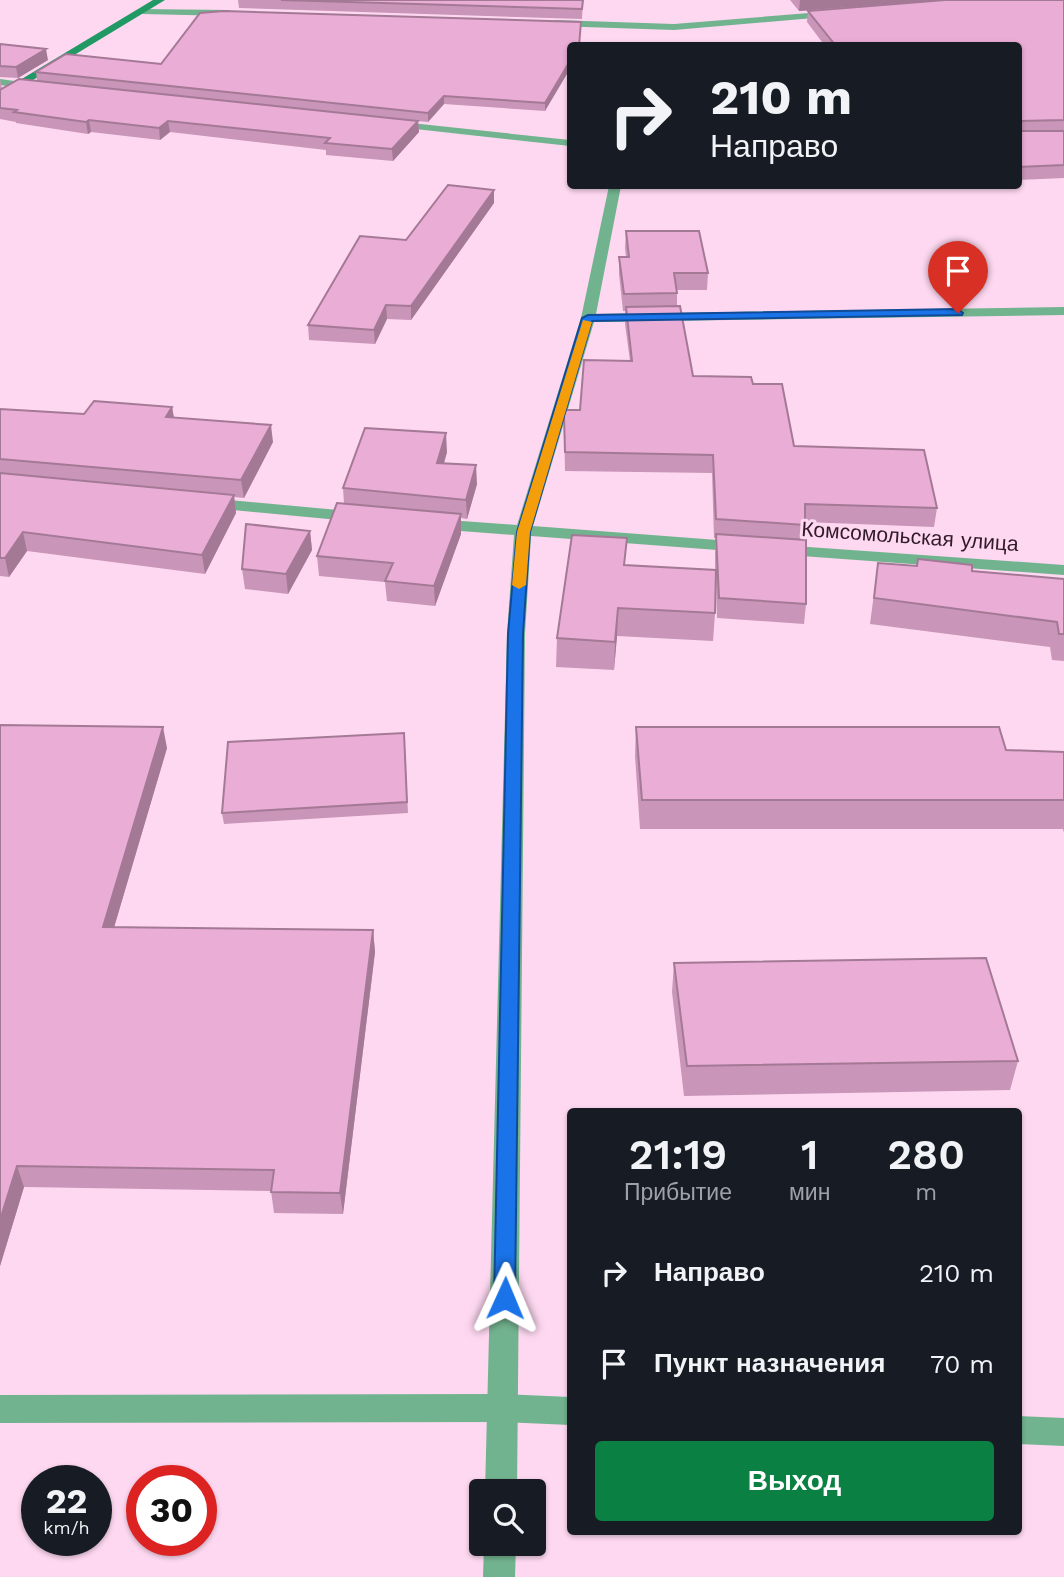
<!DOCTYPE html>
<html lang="ru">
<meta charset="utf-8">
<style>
body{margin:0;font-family:"Work Sans",sans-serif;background:#242831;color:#f1f3f6;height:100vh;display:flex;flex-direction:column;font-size:26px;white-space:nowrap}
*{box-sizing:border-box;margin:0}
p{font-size:23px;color:#9ea1a6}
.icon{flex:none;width:38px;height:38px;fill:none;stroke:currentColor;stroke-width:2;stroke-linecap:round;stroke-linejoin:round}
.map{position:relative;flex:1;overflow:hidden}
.side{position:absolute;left:567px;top:1108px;width:455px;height:427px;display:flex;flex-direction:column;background:#171b24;border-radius:7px;box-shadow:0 2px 5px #0004}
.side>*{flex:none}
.hud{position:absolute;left:567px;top:42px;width:455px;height:147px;border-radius:7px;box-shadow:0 2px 5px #0004;background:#171b24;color:#f1f3f6;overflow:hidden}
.fabs{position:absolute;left:469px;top:1479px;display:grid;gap:14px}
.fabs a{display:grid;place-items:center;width:77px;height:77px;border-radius:7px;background:#171b24;box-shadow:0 2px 5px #0004;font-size:35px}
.speed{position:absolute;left:21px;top:1465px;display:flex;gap:14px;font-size:35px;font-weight:700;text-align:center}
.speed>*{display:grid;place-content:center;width:91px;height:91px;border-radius:50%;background:#171b24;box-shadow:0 2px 5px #0004;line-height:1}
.speed small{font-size:18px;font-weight:400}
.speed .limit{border:10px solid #d22;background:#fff;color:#111}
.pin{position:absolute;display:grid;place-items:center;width:60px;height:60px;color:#fff;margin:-72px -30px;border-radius:50% 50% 50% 0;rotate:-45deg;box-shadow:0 0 7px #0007}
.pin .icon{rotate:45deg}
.me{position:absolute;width:77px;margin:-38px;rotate:1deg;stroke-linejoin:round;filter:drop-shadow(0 0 5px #0008)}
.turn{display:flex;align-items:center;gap:24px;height:147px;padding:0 28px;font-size:32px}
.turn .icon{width:91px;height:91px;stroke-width:2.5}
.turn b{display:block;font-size:49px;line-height:60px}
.eta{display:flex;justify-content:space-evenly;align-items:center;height:119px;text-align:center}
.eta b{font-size:42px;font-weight:600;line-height:49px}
.primary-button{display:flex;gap:14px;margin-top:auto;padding:14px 28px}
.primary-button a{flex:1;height:80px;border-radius:7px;background:#0b8043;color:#fff;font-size:28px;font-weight:600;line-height:80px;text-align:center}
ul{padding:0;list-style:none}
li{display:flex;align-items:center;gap:21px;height:91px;padding:0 28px}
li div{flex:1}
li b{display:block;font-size:26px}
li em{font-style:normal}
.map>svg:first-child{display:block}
</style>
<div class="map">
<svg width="1064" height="1577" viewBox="0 0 1064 1577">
<rect width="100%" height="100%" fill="#fed8f1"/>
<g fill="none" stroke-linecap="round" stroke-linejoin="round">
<path fill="#72b38f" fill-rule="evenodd" d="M503,1394l67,3v28l-67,-3 -503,1v-28z
M1018,1416l46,2v28l-46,-2z"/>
<path fill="#72b38f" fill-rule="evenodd" d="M140,9l89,1 5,3 -5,3 -86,-2 -5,-3z
M834,11l3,1v4l-163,14 -119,-4 -5,-3 5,-3 119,4z
M0,79l36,5 5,3 -5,3 -36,-5z
M392,121l178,19v6l-182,-20v-4z
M609,186h12l-25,128 468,-7v8l-470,7 -61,204 211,16 9,5 -9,5 -213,-16 -6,98 -8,857h-32l22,-857 7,-99 -80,-6 -9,-5 9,-5 83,6 64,-207z
M208,498l152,14 9,5 -9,5 -158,-15 -2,-4z
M780,545l284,20v10l-290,-21 -3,-4z
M484,1544h32l-1,33h-32z"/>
<path fill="#219964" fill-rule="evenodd" d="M153,0h12l-165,100v-8z"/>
</g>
<path fill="#c995b8" d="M238,0h345l-1,19 -343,-11z
M790,0h152l-143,11z
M1064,0v178l-46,2v-134h-193l-18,-24 1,-11z
M581,22v8l-36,81 -101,-7 -16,18 -10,-1 1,11 -26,29 -67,-6v-5l-156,-18 -10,8 -69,-8 -3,2 -72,-11v-1l-16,-3v-40l2,9 -2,1 37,-9 -1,-8 125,-8z
M0,44l48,16 -30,18 -18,-1z
M494,203l-83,117 -24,-1 -12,25 -66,-4 -1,-15 98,-85z
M626,231l82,42 -1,17h-30v17l16,69 60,8 41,62 143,62 -3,19 -129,-5 -1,18 2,64 -2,20 -87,-6 -1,-39 -1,34 -2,28 -96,-5 -3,34 -58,-3 1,-29 69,-73 89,5v-17l1,-15h-2l-2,-65 -147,-2 -1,-56 16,-5 50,-49 -5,-37v-13h-2l-4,-37v-17h7l-1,-9z
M172,407l2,11 99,24 -29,56 -10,-1 2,16 -31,61 -178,-23 -18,26 -9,-1v-167l84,5z
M447,452l-3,12 33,20 -10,35 -6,-1v16l-26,72 -48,-5 -2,-19 -66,-6 -2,-20 27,-52 -1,-16z
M310,531l2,19 -24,44 -43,-5 -3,-20z
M918,559l54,12 92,8v82l-12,-1 -2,-13 -180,-23 8,-61 38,3z
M0,725l167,23 -53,179 259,3 2,22 -32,262 -69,-1 -3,-22 -247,-4 -24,79z
M636,727l370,23 58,2v81l-1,-4h-423l-5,-73z
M404,733l4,80 -184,11 -2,-11z
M674,963l344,98 -8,29 -326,6 -12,-104z"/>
<path fill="#a47996" d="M800,0h142l-143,11z
M46,49l2,11 -30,18 -2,-11z
M570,61v8l-25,42v-8z
M444,96v8l-16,18v-9z
M89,120l2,12 -3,2 -2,-12z
M168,121l2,11 -10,8 -1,-12z
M418,121l1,11 -26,29 -1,-12z
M494,190v13l-83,117v-14z
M386,305l1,14 -12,25 -1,-14z
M172,407l3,17 -9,-7z
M271,425l2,17 -29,56 -3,-18z
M446,433l1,19 -9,30 -1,-19z
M476,465l1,19 -10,35 -1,-19z
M234,495l2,18 -31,61 -3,-19z
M461,514v20l-26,72 -1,-20z
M310,531l2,19 -24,44 -2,-20z
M23,532l4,19 -18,26 -4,-19z
M618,608l-1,28 -3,34 1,-28z
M163,727l4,21 -59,200 -5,-21z
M373,930l2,22 -32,262 -3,-21z
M17,1166l7,21 -24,79v-46z"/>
<path fill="#eaadd6" stroke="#a47996" stroke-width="2" d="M281,0h302l-1,9z
M945,0h119v120l-44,1 -2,2v-77h-182l-28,-35z
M224,11l357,11 -2,24h-9v15l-25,42 -101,-7 -16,17 -392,-41 30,-18 95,10 39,-51z
M0,44l46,5 -30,18 -16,-1z
M19,79l399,42 -26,28 -67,-6 5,-5 -162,-17 -9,7 -70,-8 -3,2 -72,-10 3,-2 -17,-2v-18z
M1018,131h46v34l-46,2z
M448,185l46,5 -83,116 -25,-1 -12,25 -66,-5 52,-89 46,4z
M626,231h73l9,42h-34l3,20 -53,1 -5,-37h10z
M680,306l13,70 58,1 2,7h29l12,62 130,4 13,58 -132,-4v21l-89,-6 -3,-64 -148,-3 -1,-37 2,-5h14l4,-50 48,1 -6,-54z
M94,401l78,6 -6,10 105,8 -30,55 -241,-21v-50l84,5z
M365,428l81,5 -9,30 39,2 -10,35 -123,-12z
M0,473l234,22 -32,60 -179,-23 -18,26h-5z
M337,503l124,11 -27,72 -49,-5 8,-18 -76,-7z
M246,524l64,7 -24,43 -44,-5z
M716,534l90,6v64l-87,-6z
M572,535l55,3 -3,27 92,5 -1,43 -97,-5 -3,34 -58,-4z
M918,559l54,6v6l92,8v55h-5l-2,-12 -183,-24 4,-35 39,3z
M0,725l163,2 -60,200 270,3 -33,263 -69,-1 3,-22 -257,-4 -17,54z
M636,727h363l7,23 58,2v48h-422z
M404,733l3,69 -185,11 6,-71z
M986,958l32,103 -331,5 -13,-103z"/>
<path fill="#1a73e8" stroke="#114b97" stroke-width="2" d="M958,309l5,4 -1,2 -370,6 -62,211 -7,102 -8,664 -3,6 -7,3 -8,-3 -3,-6 14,-664 9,-102 65,-214 6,-3z"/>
<path fill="#f59e0b" d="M583,320l9,2 -62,210 -4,53 -7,4 -7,-4 5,-53z"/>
<g text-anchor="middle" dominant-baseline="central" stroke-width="6" stroke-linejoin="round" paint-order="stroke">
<g font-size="21" fill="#311a2a" stroke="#fed8f1">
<text transform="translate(910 536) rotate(4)">Комсомольская улица</text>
</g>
</g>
</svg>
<div class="fabs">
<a><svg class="icon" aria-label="search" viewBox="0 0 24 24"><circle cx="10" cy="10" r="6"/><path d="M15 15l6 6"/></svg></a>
</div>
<div class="speed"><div>22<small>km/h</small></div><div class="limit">30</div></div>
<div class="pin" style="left:958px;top:313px;background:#d93025"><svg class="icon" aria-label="arrive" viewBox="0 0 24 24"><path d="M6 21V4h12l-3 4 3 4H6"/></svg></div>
<svg class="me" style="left:505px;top:1298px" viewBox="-20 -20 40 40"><path d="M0-17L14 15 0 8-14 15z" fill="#1a73e8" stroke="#fff" stroke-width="4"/></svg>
<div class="hud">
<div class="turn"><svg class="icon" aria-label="right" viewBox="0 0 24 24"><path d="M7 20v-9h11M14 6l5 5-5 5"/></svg><div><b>210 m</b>Направо</div></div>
</div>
<section class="side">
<div class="eta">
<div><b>21:19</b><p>Прибытие</p></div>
<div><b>1</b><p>мин</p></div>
<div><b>280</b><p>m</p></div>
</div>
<ul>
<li><svg class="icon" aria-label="right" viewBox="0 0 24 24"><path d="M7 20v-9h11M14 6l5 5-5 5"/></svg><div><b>Направо</b></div><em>210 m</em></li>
<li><svg class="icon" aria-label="arrive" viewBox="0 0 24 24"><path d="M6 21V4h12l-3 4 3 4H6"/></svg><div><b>Пункт назначения</b></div><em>70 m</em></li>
</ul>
<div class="primary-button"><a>Выход</a></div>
</section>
</div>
